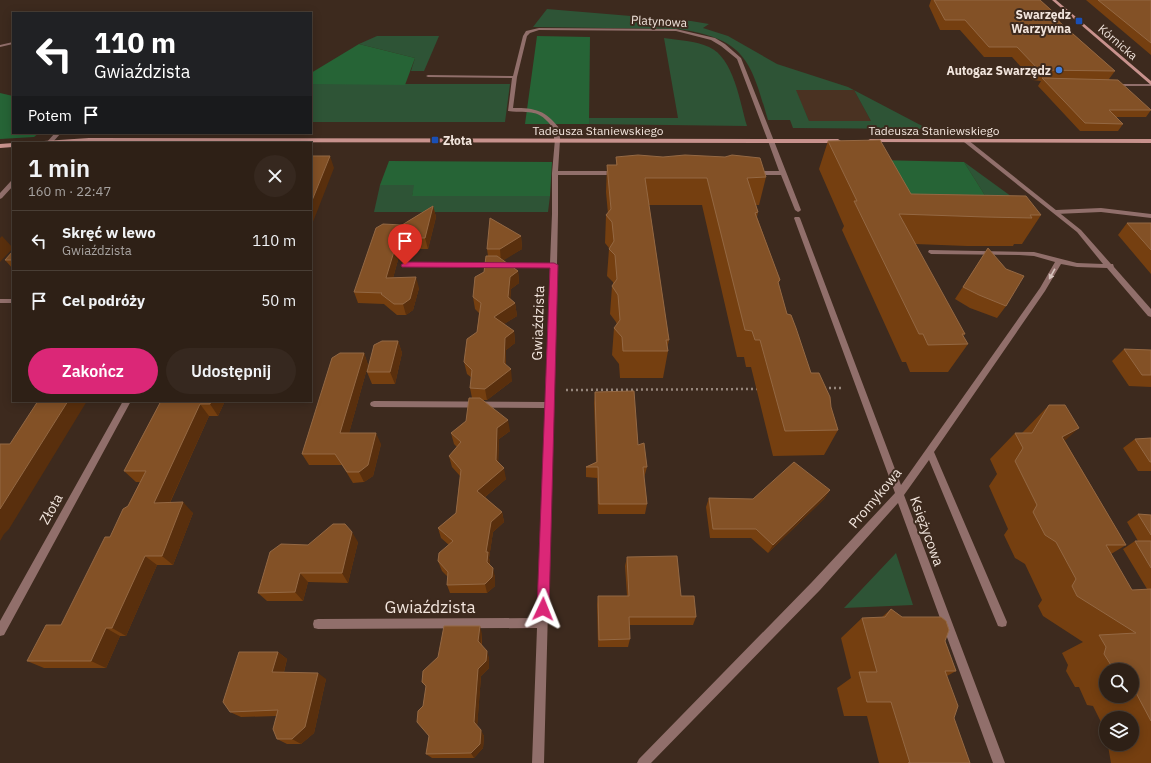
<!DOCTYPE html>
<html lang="pl">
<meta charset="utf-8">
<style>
body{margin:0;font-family:"IBM Plex Sans",sans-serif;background:#36281f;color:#f1f3f6;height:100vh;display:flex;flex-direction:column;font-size:15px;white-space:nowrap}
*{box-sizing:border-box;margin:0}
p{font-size:13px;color:#a7a3a1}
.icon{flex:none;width:22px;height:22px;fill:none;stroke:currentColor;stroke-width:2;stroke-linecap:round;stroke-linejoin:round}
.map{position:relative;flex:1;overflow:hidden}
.sheet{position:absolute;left:12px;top:142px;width:300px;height:260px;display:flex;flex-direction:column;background:#2e2016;border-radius:0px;box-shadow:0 2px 10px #0003,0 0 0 1px #493e35}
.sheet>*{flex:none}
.banner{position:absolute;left:12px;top:12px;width:300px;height:122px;border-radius:0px;box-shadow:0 2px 10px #0003,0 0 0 1px #493e35;background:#202124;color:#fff;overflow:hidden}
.controls{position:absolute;left:1099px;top:663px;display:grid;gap:8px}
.controls a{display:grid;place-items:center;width:40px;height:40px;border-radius:50%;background:#2e2016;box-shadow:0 2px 10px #0003,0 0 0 1px #493e35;font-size:20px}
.pin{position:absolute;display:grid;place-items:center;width:34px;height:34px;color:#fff;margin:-41px -17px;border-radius:50% 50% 50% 0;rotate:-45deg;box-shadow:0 0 4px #0007}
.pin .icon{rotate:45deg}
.me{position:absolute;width:44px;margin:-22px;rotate:2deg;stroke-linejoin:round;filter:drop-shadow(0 0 3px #0008)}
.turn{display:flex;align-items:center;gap:14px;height:84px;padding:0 16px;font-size:18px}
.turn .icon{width:52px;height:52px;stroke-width:2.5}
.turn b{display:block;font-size:28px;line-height:34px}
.then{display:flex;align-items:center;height:38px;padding:0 16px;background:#0003;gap:8px;font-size:15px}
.round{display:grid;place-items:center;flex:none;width:42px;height:42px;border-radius:21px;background:#36281f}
.head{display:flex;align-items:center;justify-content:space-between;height:68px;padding:0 16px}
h1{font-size:24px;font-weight:600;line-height:30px}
.primary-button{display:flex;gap:8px;margin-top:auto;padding:8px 16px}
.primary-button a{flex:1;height:46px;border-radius:24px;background:#db2777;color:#fff;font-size:16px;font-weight:600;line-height:46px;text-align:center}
.primary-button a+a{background:#36281f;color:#f1f3f6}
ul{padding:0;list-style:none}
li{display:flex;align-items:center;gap:12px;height:60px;padding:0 16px;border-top:1px solid #493e35}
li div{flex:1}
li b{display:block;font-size:15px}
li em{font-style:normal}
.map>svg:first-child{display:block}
</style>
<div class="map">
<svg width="1151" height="763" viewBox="0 0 1151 763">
<rect width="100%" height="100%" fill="#3d2a1e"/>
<path fill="#4a3222" d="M795,90h59l17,31h-62z"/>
<path fill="#2e5436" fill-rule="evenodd" d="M547,9l144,12 18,3 -6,4 25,8 49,28 71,23 80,42 -135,-1 -3,-8h-22c-17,-58 -22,-81 -89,-91l-146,-2zM796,90h58l17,31h-62z
M377,36h62l-15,35h-13l4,-13 -56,-14z
M664,38c14,2 32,3 45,9 25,11 31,56 38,79l-158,-2v-6h89z
M311,84h199l-5,38h-194z
M964,162l70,51h-38z
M380,185h35l-3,11h138l-2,16h-174z
M896,553l17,52 -69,3z"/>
<path fill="#266436" d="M537,36l53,1 -1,87h-64z
M359,44l56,14 -10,27 -94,-1v-11z
M0,93l13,3v37h26l-5,4 -34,2z
M877,160l87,2 32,51 -94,-2z
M389,161l163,1 -2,34h-138l2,-11h-34z"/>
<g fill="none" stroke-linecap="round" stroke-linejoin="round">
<path stroke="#96867c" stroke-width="2.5" stroke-dasharray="2 3" stroke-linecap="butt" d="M824,388h19
M566,390l193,-1"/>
<path fill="#916f6b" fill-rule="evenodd" d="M1112,84h39v2h-39z
M555,139l5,1 -2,31h59l3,2 -3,2h-59v39l-3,2 -3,-2v-41z
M771,139l3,2 27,69 -1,1 -2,1 -3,-2 -14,-35h-26l-3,-2 3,-2h24l-11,-30z
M1101,208l50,6v4l-50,-6 -45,2 -3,-2 3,-2z"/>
<path fill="#916f6b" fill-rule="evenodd" d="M539,28l137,1 39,9 10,6 16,14 33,83 -3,2 -3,-2 -31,-82 -16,-13 -10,-6 -35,-9 -137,-1 -9,3 -3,3 -10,41 -4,31c23,0 32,2 47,21v11l-3,2 -3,-2v-11c-17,-22 -22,-15 -46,-18l4,-33 -84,-1 -2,-1 2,-1 85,1 10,-40 3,-5z
M13,42v2l-13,3v-2z
M55,133h6l-9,10h-6z
M964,140h4l113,90 30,34h2l1,3 37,42v8l-3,-1 -41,-48 -30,-1 -16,-3 -16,27 -111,161 73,170 -1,4 -4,1 -4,-1 -69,-166 -25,35 101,268h-12l-95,-260 -78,87 -169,173h-14l2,-4 173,-177 83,-89 -101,-275 1,-1h4l1,1 101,267 139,-197 15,-26 -21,-6 -15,-1 -88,-1 -3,-2 1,-2 105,2 43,11 26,1 -26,-32 -113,-90z
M13,180v6l-11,12 -2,1v-6l11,-12z
M555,212l3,2 -1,51 -13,498h-12l5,-135 -219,1 -4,-1 -1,-4 1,-4 4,-1 219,-1 8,-210 -171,-1 -3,-1 -1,-2 1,-2 3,-1 171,1 5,-135h-145l-3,-2 3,-2h145l2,-49z
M0,299h13v4h-13z
M123,401h8l-127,234 -4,1v-15z"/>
<path fill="#c8928d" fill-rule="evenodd" d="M1052,0h4l95,81v4z
M89,138l749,1 3,2 -3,2 -749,-1 -48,1 3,-2z
M870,139h281v4l-283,-1 -1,-1z
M13,143v4l-13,1v-4z"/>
</g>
<path fill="#753f10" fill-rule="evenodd" d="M931,0h109l21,19 -1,3 55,49 -6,8 42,31 -5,7h-30l7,7 -5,7h-38l-42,-45 3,-5 -8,-1 -21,-23h-28l-24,-27h-20l-11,-24z
M1086,0h65v55z
M828,141l83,53 130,21 -19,29h-8l-1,2h-46l-52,-2 50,90 -2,2 5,8 -20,28h-38l-4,-10h-4l-60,-132 2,-4 -25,-57z
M616,157l150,20 -7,28h-3l2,7 -1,5 23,63 -2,5 9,29 24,59 20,34 7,23 -14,25 -51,1 -22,-89h-5l-2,-10h-7l-35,-152h-53l20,135 -2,9 1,2 -5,27h-43l-1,-14 -7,-9 2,-27 3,-3 -1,-3 -6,-8 2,-28 1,-2v-2l-6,-6 2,-27v-1l-4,-5 1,-28 2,-1 -2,-22 1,-27h9z
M433,206l3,11 -8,32h-27l-8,29 26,10 -6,22 -7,5h-9l-12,-10 -1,-1 -26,-1 -4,-11 48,-67z
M1127,223h24v51l-33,-39z
M521,236l1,13 -19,11 15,11 1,12 -8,6 -1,10 5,4 2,13 -13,8 10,7 1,12 -9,7v15l6,16 -25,19h-4l27,31 -11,8 -1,24 8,16 -21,18 17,15 2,10 -11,10 -4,26 1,4v3l5,12v9l-8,7h-37l-3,-8 1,-8 -6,-6 -4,-10 11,-16 -8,-7 -3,-10 18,-15 4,-37 -8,-9 -3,-11 8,-9 -3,-3 -3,-11 15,-12 6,-23 -2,-10 2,-10 -5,-4 -3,-12 13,-30 2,-19 -4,-4 -2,-12 11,-25 4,-16 -1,-7z
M988,248l18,58 -9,12 -27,-10 -15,-9z
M13,251v18l-8,-9z
M398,341l4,12 -7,31h-23l-5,-12z
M1124,349l27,1v37l-22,-1 -17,-25z
M364,353l4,12 -19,68 32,11 -8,32 -9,6 -11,1 -11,-18h-33l-7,-11z
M595,392l43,53 9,22 -3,11 3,26 -2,10h-47l-1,-36 -11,-1v-10l10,-5 -2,-59z
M161,401h64l-7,15h-9l-39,87 23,10 -20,52h-16l-31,71h-6l-14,32h-62l-17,-7 34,-36 67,-119 12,-24h-4l-12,-11z
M1049,405l16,36 61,104 -15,9 21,36 15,-1 -24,-40 12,-8h3l-11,-19 11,-8 13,1v248h-40l-3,-17 5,-1 -1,-1h20v-26h-26v14l-13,-26 -6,-1 -8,-18h-4l-9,-16 2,-6 -6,-12 21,-11 -40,-26 -5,-10 4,-6 -17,-36 -10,-6 -11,-23 4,-6 -19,-43 8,-12 -7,-15 25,-26h7zM1106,670h26v26h-26z
M1151,438v33h-13l-15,-23 12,-9z
M830,490l-6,9 -56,54 -17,-15h-41l-4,-31 3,-9 44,1z
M358,542l-10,41 -40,-1 -5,19h-36l-9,-8 50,-48z
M627,557l54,39 15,21 -3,8h-64l1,14 -2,8h-30l-1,-42 1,-9h29l-2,-30z
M891,609l11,8 43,24 11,30 -9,5 7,42 16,45h-91l-12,-47h-23l-7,-28 14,-10 -10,-40 21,-20 20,-1z
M482,634v11l7,13v10l-8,8 -3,38 -1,12 7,10 -1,12 -9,10h-42l-6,-4 3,-18 -6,-30 3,-19 -4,-5z
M278,652l9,7 -3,13 42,7 -12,54 -13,11h-14l-10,-5 -1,-23 -35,1 -11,-5z"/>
<path fill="#592f0d" d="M330,156l4,12 -23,59v-24z
M433,206l3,11 -8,32 -3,-11z
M2,236l11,12 -13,14v-24z
M521,236l1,13 -21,13 -1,-13z
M398,238l3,11 -11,40 -4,-11z
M518,271l1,12 -8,6 -1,18 5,-4 2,13 -21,13 -2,-12 14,-20 2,-20z
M416,277l3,11 -6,22 -7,5 -3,-11z
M514,331l1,12 -9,7 -1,24 6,-5 1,12 -25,19 -2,-11 20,-51z
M398,341l4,12 -7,31 -5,-12z
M364,353l4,12 -22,79 -6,-11z
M68,401h19l-78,128 -5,5 -4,7v-32z
M211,401h14l-7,15 -8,-12z
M200,404l9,12 -44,97 -11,-10z
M508,420l2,11 -11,8 -1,32 -2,-11 1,-32z
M1079,428l-29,26 12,-17z
M376,433l5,11 -8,32 -9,6 -5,-10z
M504,468l2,11 -26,22 -3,-10z
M830,490l-6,9 -56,54 5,-8z
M183,502l10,11 -20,52 -11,-9z
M502,512l2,10 -11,10 -4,26 1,4 -1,9 -2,-9 -1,-10 5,-30z
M352,532l6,10 -10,41 -6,-10z
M145,556l12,9 -31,71 -14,-8z
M493,568l2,9v9l-8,7 -2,-9z
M300,573l8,9 -5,19 -8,-9z
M480,626l2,8 -1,14 -3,-7z
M106,628l14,8 -14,32 -15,-7z
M487,651l2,7v10l-8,8 -4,52 -3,-6 4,-53z
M278,652l9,7 -5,20 -10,-7z
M318,673l8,6 -12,54 -13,11 -9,-5z
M481,730l3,6 -1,12 -9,10 -3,-5z"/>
<path fill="#835126" stroke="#946843" d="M934,0h106l21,19h-5l59,52 -76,-1 -22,-23h-28l-24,-27h-20z
M1098,0h53v43z
M1042,78l76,2 33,30h-42l14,14 -38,-1z
M880,140l31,54 115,2 15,19h-11l2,3 -47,-1 -86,-3 66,120h-3l6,10 -40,1 -5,-11h-4l-65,-133h3l-29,-60z
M638,155l25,2 22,-2 40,2 7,-2 28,3 6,19 -19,1 11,34 -3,1 25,67 -2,2 9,32 4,1 5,13 15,45h8l11,24 1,10 7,23 -53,1 -25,-91h-5l-3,-9 -7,-1 -38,-152h-62l24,162h-3l2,11h-45l-1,-14 -8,-9 6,-8 -2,-25 -6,-9 5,-7 -2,-24 -6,-6 5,-8 -2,-19 -6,-7 5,-6 -4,-44h10l-1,-8z
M311,156h19l-19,47z
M433,206l-8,32h-27l-12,40 30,-1 -6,22 -7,5h-9l-13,-10 1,-1 -28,-1 22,-64 7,-4 19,1z
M490,218l31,18 -21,13h-13z
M1127,223h24v27z
M988,248l18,21 18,7 -18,30 -27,-11 -16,-8z
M13,251v9h-8z
M486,256h11l21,15 -8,6 -2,20 7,6 -21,14 20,14 -9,7 -1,25 7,6 -26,20 -15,-1 2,-18 -8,-8 3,-23 10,-7 4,-29 -8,-6 2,-20 9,-5z
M382,341h16l-8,31h-23l7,-27z
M1124,349l27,1v25h-9z
M340,353h24l-24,80h36l-8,32 -9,7h-12l-12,-18h-33l30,-96z
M634,391l4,54 6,-2 3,24h-4l4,37h-48l-1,-37h-12l11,-5 -2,-70z
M469,398h11l28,22 -11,8 -1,32 8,8 -27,23 25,21 -11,10 -5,30h2l-1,10 6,6 -1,9 -7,7 -38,1 1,-13 -10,-11 1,-8 14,-12 -15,-13 18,-15 5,-43 -12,-14 12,-14 -10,-9 15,-12z
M38,401h30l-68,108v-65h10z
M161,401h50l-1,3h-10l-46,99 29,-1 -21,54h-17l-33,72h-6l-15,33h-64l19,-36h15l44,-88h5l13,-28 5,-3 18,-35h-22z
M1049,405h16l14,23 -17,9 64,108h-20l26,45 19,-1v132l-16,-30h-3v-21h-18l-10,-16 2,-7 -7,-12 37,-2 -59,-37 -5,-10 4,-7 -20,-37 -11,-7 -12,-23 4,-7 -22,-44 8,-13 -8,-15h17z
M1151,438v24h-1l-15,-23z
M794,462l36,28 -57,55 -17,-16h-43l-4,-31 44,1z
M1138,514l13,1v20z
M333,524h12l7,8 -10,41h-42l-5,19 -37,1 12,-41 11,-8 27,1z
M1135,541h16v27z
M677,556l4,40h13l2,21h-67l1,22 -31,1 -1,-44h31l-2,-39z
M891,609l11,8h39l5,4 3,9 -4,11 11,30h-11l13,35 -4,12 16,45h-62h2l-19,-61h-24l-8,-30h18l-15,-54 23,-1z
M444,626h36l-2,15 9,10 -1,10 -8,8 -3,39 -1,14 7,8 -1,14 -9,9 -45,1 3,-18 -12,-14 1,-11 5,-5 3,-20 -4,-4 1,-11 15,-14z
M239,652h39l-6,20 46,1 -13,54 -13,12h-15l-4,-10 5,-19 -48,2 -7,-10z"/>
<defs><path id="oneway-solid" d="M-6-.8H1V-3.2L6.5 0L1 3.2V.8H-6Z"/></defs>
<use fill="#d5c2bb" href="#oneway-solid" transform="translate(1052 274) rotate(119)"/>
<path fill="#db2777" stroke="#8e194d" d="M405,262l149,1 4,2 -9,344 -2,4 -4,2 -4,-2 -2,-4 13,-341 -148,-1 -1,-2z"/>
<g fill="#1a4fb4" stroke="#3d2a1e" stroke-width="1.5">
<rect x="1075" y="17" width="8" height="8" rx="2"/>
<rect x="431" y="136" width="8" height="8" rx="2"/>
</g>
<circle fill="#3f7fe0" stroke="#3d2a1e" stroke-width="1.5" cx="1059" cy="70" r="4"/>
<g text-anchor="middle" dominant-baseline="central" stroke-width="4" stroke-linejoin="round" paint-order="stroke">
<g font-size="12" font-weight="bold" fill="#f2e5dd" stroke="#3d2a1e" text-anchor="end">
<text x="1071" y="14">Swarzędz<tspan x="1071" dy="14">Warzywna</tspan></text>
<text x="1051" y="70">Autogaz Swarzędz</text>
<text x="443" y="140" text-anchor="start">Złota</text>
</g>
<g font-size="12" fill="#f2e5dd" stroke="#3d2a1e">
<text transform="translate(659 21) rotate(3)">Platynowa</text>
<text transform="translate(1118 42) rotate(41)">Kórnicka</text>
<text x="598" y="130">Tadeusza Staniewskiego</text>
<text x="934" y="130">Tadeusza Staniewskiego</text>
</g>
<g font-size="14" fill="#f2e5dd" stroke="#3d2a1e">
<text transform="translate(538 323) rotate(-88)">Gwiaździsta</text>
<text transform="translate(875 498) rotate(-50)">Promykowa</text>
<text transform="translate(51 509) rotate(-61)">Złota</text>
<text transform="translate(927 531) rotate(70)">Księżycowa</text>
</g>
<g font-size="17" fill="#f2e5dd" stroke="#3d2a1e">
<text x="430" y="607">Gwiaździsta</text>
</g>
</g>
</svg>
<div class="controls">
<a><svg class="icon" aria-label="search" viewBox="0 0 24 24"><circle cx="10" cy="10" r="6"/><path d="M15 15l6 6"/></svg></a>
<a><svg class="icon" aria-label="layers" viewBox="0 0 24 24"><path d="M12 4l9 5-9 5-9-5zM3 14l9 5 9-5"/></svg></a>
</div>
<div class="pin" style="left:405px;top:265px;background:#d93025"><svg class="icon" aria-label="arrive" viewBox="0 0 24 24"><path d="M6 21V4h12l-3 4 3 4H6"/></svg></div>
<svg class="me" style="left:543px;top:609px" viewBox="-20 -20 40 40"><path d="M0-17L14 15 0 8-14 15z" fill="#db2777" stroke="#fff" stroke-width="4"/></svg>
<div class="banner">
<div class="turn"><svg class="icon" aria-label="left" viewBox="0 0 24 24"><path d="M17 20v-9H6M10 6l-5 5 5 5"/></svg><div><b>110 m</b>Gwiaździsta</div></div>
<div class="then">Potem<svg class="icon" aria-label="arrive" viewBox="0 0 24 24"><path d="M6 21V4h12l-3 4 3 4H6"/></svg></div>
</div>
<section class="sheet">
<div class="head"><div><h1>1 min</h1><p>160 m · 22:47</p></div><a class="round"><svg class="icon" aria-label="close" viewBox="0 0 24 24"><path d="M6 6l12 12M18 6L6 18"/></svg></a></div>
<ul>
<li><svg class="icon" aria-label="left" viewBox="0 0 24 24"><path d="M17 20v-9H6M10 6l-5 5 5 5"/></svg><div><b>Skręć w lewo</b><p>Gwiaździsta</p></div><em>110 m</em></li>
<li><svg class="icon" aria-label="arrive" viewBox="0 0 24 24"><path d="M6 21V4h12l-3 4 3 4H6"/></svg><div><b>Cel podróży</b></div><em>50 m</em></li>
</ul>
<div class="primary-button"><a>Zakończ</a><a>Udostępnij</a></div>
</section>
</div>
